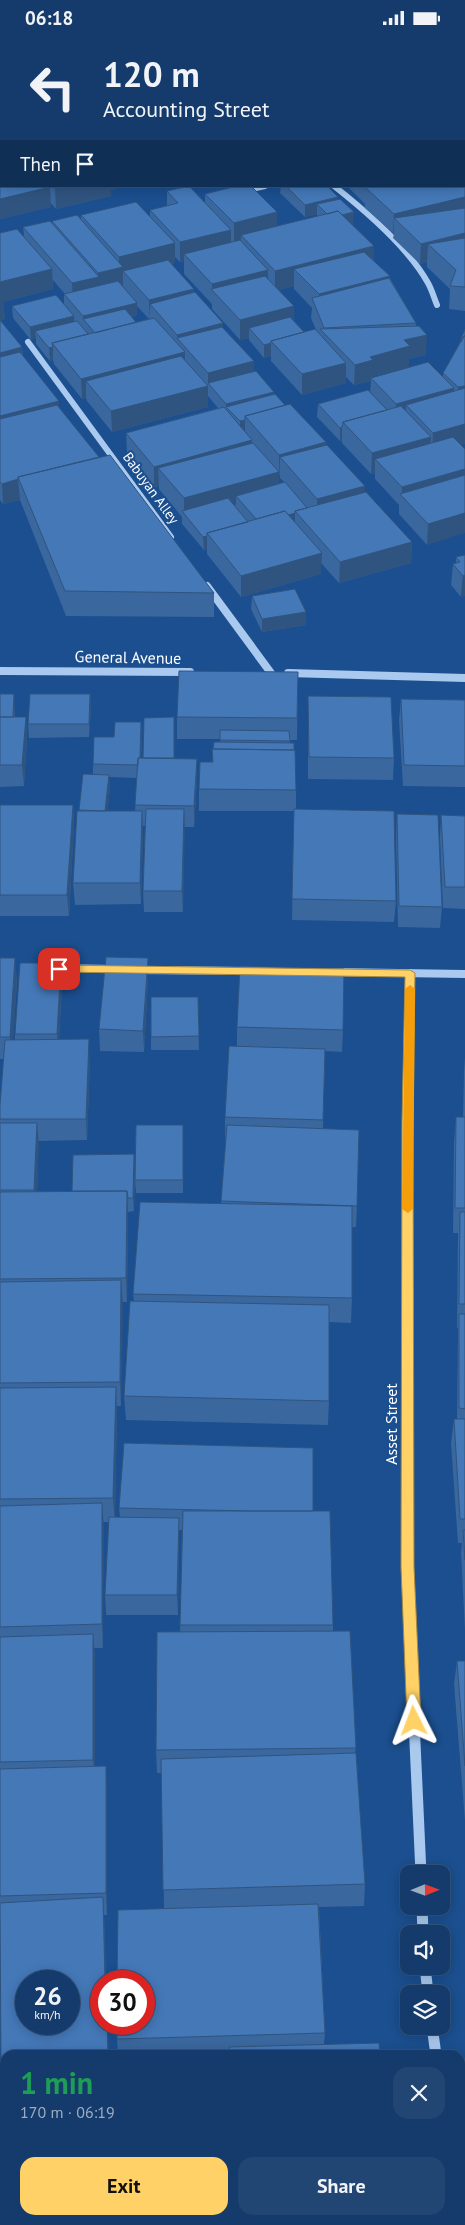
<!DOCTYPE html>
<meta charset="utf-8">
<style>
body{margin:0;font-family:"PT Sans",sans-serif;background:#214673;color:#f1f3f6;height:100vh;display:flex;flex-direction:column;font-size:19px;white-space:nowrap}
*{box-sizing:border-box;margin:0}
p{font-size:16px;color:#9dadc1}
.icon{flex:none;width:28px;height:28px;fill:none;stroke:currentColor;stroke-width:2;stroke-linecap:round;stroke-linejoin:round}
.map{position:relative;flex:1;overflow:hidden}
.side{position:absolute;left:0px;top:2015px;width:465px;height:175px;display:flex;flex-direction:column;background:#143b6b;border-radius:15px 15px 0 0;box-shadow:0 2px 12px #0003,0 0 0 1px #33557e}
.side>*{flex:none}
.banner{position:absolute;left:0px;top:0px;width:465px;height:152px;box-shadow:0 2px 12px #0003,0 0 0 1px #33557e;background:#143b6b;color:#f1f3f6;overflow:hidden}
.needle{width:32px;rotate:89deg}
.fabs{position:absolute;left:400px;top:1830px;display:grid;gap:10px}
.fabs a{display:grid;place-items:center;width:50px;height:50px;border-radius:10px;background:#143b6b;box-shadow:0 2px 12px #0003,0 0 0 1px #33557e;font-size:25px}
.speed{position:absolute;left:15px;top:1935px;display:flex;gap:10px;font-size:25px;font-weight:700;text-align:center}
.speed>*{display:grid;place-content:center;width:65px;height:65px;border-radius:50%;background:#143b6b;box-shadow:0 2px 12px #0003,0 0 0 1px #33557e;line-height:1}
.speed small{font-size:12px;font-weight:400}
.speed .limit{border:8px solid #d22;background:#fff;color:#111}
.pin{position:absolute;display:grid;place-items:center;width:42px;height:42px;color:#fff;margin:-21px;border-radius:10px;box-shadow:0 2px 8px #0006}
.me{position:absolute;width:55px;margin:-28px;rotate:357deg;stroke-linejoin:round;filter:drop-shadow(0 0 4px #0008)}
.turn{display:flex;align-items:center;gap:18px;height:105px;padding:0 20px;font-size:22px}
.turn .icon{width:65px;height:65px;stroke-width:2.5}
.turn b{display:block;font-size:35px;line-height:42px}
.then{display:flex;align-items:center;height:48px;padding:0 20px;background:#0003;gap:10px;font-size:19px}
.round{display:grid;place-items:center;flex:none;width:52px;height:52px;border-radius:15px;background:#214673}
.overview{display:flex;align-items:center;justify-content:space-between;height:85px;padding:0 20px}
h1{font-size:30px;font-weight:700;line-height:38px;color:#1e9e55}
.primary-button{display:flex;gap:10px;margin-top:auto;padding:10px 20px}
.primary-button a{flex:1;height:58px;border-radius:15px;background:#ffd166;color:#111;font-size:20px;font-weight:700;line-height:58px;text-align:center}
.primary-button a+a{background:#214673;color:#f1f3f6}
.status{display:flex;justify-content:space-between;align-items:center;height:35px;padding:0 25px;background:#143b6b;direction:ltr}
.status svg{height:14px;fill:currentColor}
.map>svg:first-child{display:block}
</style>
<div class="status"><b>06:18</b><svg viewBox="0 0 49 12"><path d="M0 12V9h3v3zM5 12V6h3v6zM10 12V3h3v9zM15 12V0h3v12zM26 1h20v11H26zM47 4h2v5h-2z"/></svg></div>
<div class="map">
<svg width="465" height="2190" viewBox="0 0 465 2190">
<rect width="100%" height="100%" fill="#1b4f8f"/>
<g fill="none" stroke-linecap="round" stroke-linejoin="round">
<path fill="#3c6290" fill-rule="evenodd" d="M0,23h1v35h-1z
M464,118h1v37l-16,-4h15z"/>
<path stroke="#a9c9ee" stroke-width="6" d="M334,151c33,26 74,61 94,97 4,7 6,15 9,22
M243,156l22,-5
M28,307l143,195"/>
<path stroke="#a9c9ee" stroke-width="8" d="M207,551l64,87
M0,636l190,1
M288,638l177,5
M50,933l65,1
M138,935l114,1
M333,937l132,2
M408,1254l2,-316"/>
<path stroke="#a9c9ee" stroke-width="11" d="M408,1253l-1,279 14,307
M422,1871l1,28
M425,1931l3,28
M432,1991l4,29
M456,2185l1,5"/>
</g>
<path fill="#3a679d" fill-rule="evenodd" d="M0,0l1,1v26l-1,-1z
M23,0h31l-2,1h-25z
M189,0h95l-1,1h-94z
M314,0h123l3,1h-126z
M464,5h1v112l-1,-1z
M0,73l1,78h124l-14,4v6l-55,13 -6,-7 1,5 -51,12z
M465,145v131l-16,-2 1,-20 -23,-22v-5l-7,2 -27,-26 1,-4 -29,-26v-4l-18,-18h117z
M281,151h46l11,13 15,26h-1l22,21v15l16,15v2l26,45v3l10,29 -17,4v8l-36,9v1h70v-4l16,-29 1,-2 5,-13 -4,116 -34,100 -28,-31v-9l-24,-26v-6l-4,1 -29,-31v-3l-2,1 -23,-24 1,-13 52,-11 1,-12 -17,4 -8,-8v6l-44,12 -31,-34v-5l-7,2 -15,-18v-2l-9,2 -28,-31v-5l-28,-30v-13l-4,1 -5,-5v6l-4,1 23,25v4l29,30v5l31,44 20,20v2l11,11 41,37v3l38,47 48,50 -1,21 -72,20 -18,-20v11l-80,23 -34,-43v-5l-3,1 -22,-26v-7l-23,-28v-3l-5,1 -27,-34 -1,-20 92,-25 -10,-12v11l-96,25 -25,-31 -1,-3 -4,1 -28,-35 -1,-4 -3,1 -14,-17v-6l-5,2 -18,-22 -1,-12 52,-1v-11h1l-12,-14v9l-50,13 2,17 -5,1v-87l24,3 -1,-9 29,-3v-3l29,-1v-5l69,1v-6l17,-4v-15l38,12v-9l72,32 40,-9v-3l-12,3 -25,-24zM294,251v3l18,19 -1,10 6,14h-13l-10,-11 -15,-31zM137,271l12,13 -13,3 -5,-5 6,-2zM279,440h1v3l4,4 -5,1z
M0,285l22,27 1,9 36,52 40,49 115,136v24l-148,-1 -46,-116 -17,4 -3,-4z
M465,520l-4,42 -10,-12 2,-21 3,-1v-6z
M252,561l54,16v13l-44,7 -11,-23z
M298,637l-1,68h-7v3l4,7 2,40v19l100,92 -2,21 -102,-2 2,-109h-95v-22l13,-27 1,-13 7,-7v-3h-43v-22z
M0,659l15,13v10h11l1,21 -3,48 -24,1z
M90,659l1,13 -2,30 -60,1 -1,-14z
M308,661l86,62 -1,22 -85,-1z
M401,664l64,1v87l-62,-1 -4,-66z
M141,687l1,13 -1,23h33l23,22 -3,47h-10l-1,85h-39l-1,-21 2,-65h-2l-2,78 -66,1 -2,-22 6,-72 4,-37h10v-10l21,-27zM109,742l28,1 -2,33h-28l3,-23z
M0,770h73l1,22 -5,89h-69z
M397,779l45,93 -2,21 -42,-1 -2,-91z
M441,780l24,1v93l-22,-1 -3,-71z
M0,923l17,21 -4,61h2v-6l46,-71 1,21 -3,56 31,21 -3,79 -49,1 -1,51 35,-1 62,-37 1,14 -1,43 -6,1 -1,90h-5l-1,104h-4l-2,111h5l-1,-9 194,3 20,114v6l23,117 -1,5 10,131 -1,22 -45,1 6,126 -1,11 56,11h-262l-1,-16 47,-130 -2,-136h-5l-1,-23 24,-118 2,-102h-3l-1,85h-72l-1,-20 4,-73h-6v126h-9l1,9v109l12,23v126h-3l2,66h-5l-96,74v165h105v5h-110l1,-159 -1,-148v-813l4,-46h-4v9z
M148,923v21l-4,73 -44,-1 -1,-22z
M198,962l1,53h-48v-13z
M237,992l106,3 -1,22 -17,-1 -2,77 34,78 -1,21h-4v71l-1,25 -22,-1v79l-1,24 -202,-5 -2,-24 10,-95 -1,-7 88,-91 5,-65h-1v-21l12,-70z
M465,1022v573l-4,-77 1,-10h-4l-7,-100 3,-24h3l1,-91h-1l1,-95h-5l1,-91 2,-25h7l1,-46z
M183,1103v55h-47l-1,-13z
M457,1626h8v160l-11,-137z
M122,2185h124l-123,2z"/>
<path fill="#305480" d="M0,0h9v1h-8v5l-1,1z
M44,0h10l-2,1h-8z
M271,0h13l-1,1h-12z
M1,110v20h-1v-19z
M67,151h58l-14,4v6l-55,13 -1,-20z
M50,152l1,20 -51,12v-20z
M338,162l-1,12 -20,-5v10l-12,3v-12z
M465,162v20l-71,1v16h-1l1,-20z
M277,177v20l-36,3v6l-7,2v-20z
M354,177l-1,13 -22,5v-12z
M231,195v19l-47,5v7l-4,1v-20z
M465,198v20l-37,-9 -1,18 -7,2 1,-20z
M175,208v20l-48,12 -4,-4v16l-50,17 -1,-21 26,-6v-4l21,-5v-11z
M374,211v20l-80,3v17l-19,5v-20z
M52,234l1,20 -50,13 2,17 -5,1v-38z
M268,235v20h-56v-6z
M390,241l-1,20 -71,19 1,-21z
M194,254v20l-44,-5 -1,16v-20z
M137,268v12l-47,12 -7,-8v10v-13z
M294,271v20l-45,2v10l-9,2v-20z
M74,281l1,13 -40,2 1,7 -5,2 -1,-13z
M223,288v20l-45,-4 -1,-4z
M427,300l-1,20 -17,4v8l-36,9v4l-2,-2v3l-17,4 1,-20 49,-25z
M271,308v13l-7,2v-13z
M22,312l1,21 -23,5v-20z
M53,312v13l-3,1 -1,-13z
M185,317v21l-99,8v17l-4,1 -1,-20z
M254,326v20l-46,3v-11z
M346,328v20l-44,12v-21z
M208,351v21l-96,25 -1,-21z
M465,351v20l-8,2 1,-21z
M454,353l-1,20 -47,-3 -1,17 -10,2 1,-20z
M274,357v12l-48,3v10v-13z
M59,366l1,20 -60,16v-21z
M245,385v12l-5,2v-13z
M465,389v20l-33,9 1,-20z
M342,392v13l-2,1v-13z
M431,402l-1,20 -55,2v14l-4,1 1,-21z
M252,405v20l-94,8 1,18 -5,1v-20z
M326,407l-1,21 -45,-6 -1,36 -43,3v9l-48,13 -4,-5v-15l95,-26v-17z
M465,434v20l-63,7v-9z
M18,444l2,21 -17,4 -1,-20z
M365,451l-1,20 -47,14v-21z
M295,478v13l-35,-3z
M465,478v20l-38,12 1,-21z
M207,501v13l-3,1 -1,-13z
M412,507l-1,21 -72,20 1,-21z
M322,518l-1,21 -80,23v-21z
M465,540v21l-4,1 2,-21z
M306,577v13l-44,7v-13z
M14,659l1,13 -1,26 -1,-13z
M90,659l1,13 -2,30v-13z
M26,682l1,21 -3,48 -2,-21z
M141,687l1,13 -2,43 -1,-13z
M197,724v21l-3,47v-21z
M109,740l1,13 -4,36 -1,-13z
M73,770l1,22 -5,89 -2,-21z
M184,774l1,22 -2,81 -1,-21z
M142,776l1,21 -2,72 -1,-21z
M15,923l2,21 -5,80 -2,-22z
M148,923v21l-4,73 -1,-21z
M61,928l1,21 -4,71 -1,-21z
M89,1004l1,22 -3,79 -1,-21z
M37,1088l2,22 -3,66 -2,-21z
M134,1119l1,14 -1,43 -1,-13z
M127,1156l1,24 -1,87 -1,-24z
M121,1245l2,25 -2,101 -1,-24z
M116,1352l1,24 -2,111 -2,-24z
M102,1468l2,24 -1,121 -1,-24z
M179,1483v20l-1,77 -1,-20z
M93,1599l2,23v125l-2,-22z
M106,1731l1,23v126l-1,-22z
M103,1862l1,19 2,65h-1z
M107,1989h1l1,31h-1z"/>
<path fill="#4478b7" stroke="#305480" fill-rule="evenodd" d="M190,0h36v1h-37z
M226,0h23l-1,1h-22z
M337,0h45l-3,1h-45z
M384,0h53l3,1h-59z
M0,3l1,1v11h-1z
M464,5h1v29h-1z
M465,40v26h-1v-25z
M464,68h1v29l-1,-1z
M0,73h1v37l-1,1z
M1,119v32h48l1,1 -50,12v-44z
M464,144l1,1v17l-71,17 -28,-26 6,-2h92z
M53,151h14l-12,3z
M189,151l42,44 -51,12 -30,-32 28,-7 -11,-12z
M237,151h14l26,26 -43,11 -29,-29z
M286,151h41l11,11 -33,8z
M340,164l14,13 -12,3 -4,-4 -11,3 -10,-10z
M136,167l39,41 -56,14 -38,-42z
M465,173v25l-44,11 -27,-26z
M338,176l36,35 -99,25 -34,-36z
M77,180l46,52 -25,6 -46,-52z
M50,186l49,56 -27,6 -49,-56z
M17,194l35,40 -52,13v-49z
M465,203v49l-15,-1 6,-16 -28,-26z
M240,205l28,30 -56,14 -28,-30z
M364,217l26,24 -71,18 -25,-25z
M168,225l26,29 -45,11 -26,-29z
M265,241l29,30 -54,14 -29,-31z
M389,243l27,45 -92,5 -12,-30z
M118,246l19,22 -54,13 -19,-22z
M195,257l28,31 -46,12 -27,-31z
M56,260l18,21 -44,11 -18,-21z
M125,274l11,13 -41,11 -12,-14z
M290,282l14,15 -33,9v2l-7,2 -15,-17z
M154,283l31,34 -104,27 -29,-36z
M0,285l22,27 -22,6z
M77,286l11,13 -36,9 1,4 -4,1 -14,-17z
M419,291l8,9 -23,5 6,6 -40,11 3,3 -18,5 -35,-36z
M222,292l32,34 -46,12 -31,-35z
M315,294l31,34 -44,11 -31,-33z
M465,294v7h-1l-3,6h-1z
M464,301h1v50l-7,1 -15,-14z
M20,317l39,49 -59,15v-59z
M181,321l27,30 -97,25 -25,-30z
M428,327l26,26 -58,16 -25,-26z
M256,336l18,21 -48,12 -18,-21z
M465,353v36l-32,9 -27,-28z
M368,355l19,20 -44,12 -1,5 -2,1 -22,-24z
M275,359l10,11 -40,11v4l-5,1 -14,-14z
M290,369l36,38 -47,13 -34,-39z
M57,370l42,52 -81,20v2l-16,5 -2,-2v-63z
M401,371l30,31 -59,16 -29,-31z
M224,372l28,33 -98,27 -28,-34z
M453,402l12,12v20l-63,18 -27,-28z
M253,408l26,29 -95,26 -26,-30z
M327,410l38,41 -48,13 -37,-42z
M110,420l104,138 -149,-2 -47,-114z
M465,440v38l-37,11 -28,-30z
M285,447l22,26 -12,3v2l-6,2 -4,-4 -29,8 -20,-23z
M366,457l46,50 -72,20 -45,-51z
M228,463l20,24 -41,11v3l-4,1 -21,-26z
M285,476l37,42 -81,23 -34,-43z
M465,520v20l-2,1 -10,-12 7,-2 -4,-5z
M295,554l11,23 -44,7 -10,-23z
M179,636l119,1 -1,46 -120,-1z
M0,659h14l-1,23h-13z
M30,659h60l-1,30h-61z
M308,661l83,1 3,61 -85,-1z
M401,664l64,1v66l-61,-1z
M0,682h26l-4,48h-22z
M174,682v41h-31l1,-40z
M115,687h26l-1,36h-2v7l-45,-1 1,-27h20z
M220,695l69,1 1,10 -70,-1z
M214,707l80,1v7l-81,-1z
M212,714l83,1 1,40 -97,-1 1,-27h13z
M138,723l59,1 -3,47 -59,-1z
M83,739l26,1 -4,36 -26,-1z
M0,770h73l-6,90h-67z
M146,774h38l-2,82h-39z
M294,774l100,2 2,90 -104,-2z
M77,776h65l-2,72h-67z
M397,779l41,1 4,92 -43,-1z
M441,780l24,1v71h-20z
M106,922l42,1 -5,73 -44,-2z
M0,923h15l-5,79h-10z
M20,928h41l-4,71h-42z
M240,931l104,3 -1,61 -106,-3z
M151,962h47l1,39 -48,1z
M89,1004l-3,80h-86v-14l5,-65z
M229,1011l96,3 -2,71 -98,-3z
M456,1082h9v91h-10z
M0,1088h37l-3,67h-34z
M136,1090h47v55h-48z
M227,1090l132,5 -2,76 -136,-5z
M134,1119l-1,44h-5l-1,-7h-55l1,-36z
M127,1156l-1,87 -126,1v-87z
M140,1167l212,4v92l-219,-4z
M460,1177h5v92h-6z
M121,1245l-1,102 -120,1v-101z
M130,1266l199,4v96l-205,-5z
M459,1279h6v95l-6,-1z
M116,1352l-3,111 -113,1v-111z
M454,1384h11v100h-5z
M124,1408l189,5v63h-65l-129,-3z
M102,1468v121l-102,3v-121z
M183,1476h147l3,114h-153z
M109,1482l70,1 -2,77h-72z
M463,1495h2v30z
M350,1596l6,117 -200,2 1,-118z
M93,1599v126l-93,2v-125z
M457,1626h8v105z
M356,1718l9,131 -202,6 -2,-131z
M106,1731v127l-106,3v-127z
M103,1862l2,84h-4v43h6l1,31h-103v8h-4l-1,-160zM26,1946h43v43h-43z
M318,1869l7,129 -208,6v-15h27v-43h-27l1,-71z
M379,2008l1,12h-150l-1,-8z
M0,2031h5v154h104v1l-57,4h-52z
M138,2185h108v5h-108z
M255,2185h141v5h-140z"/>
<path fill="#ffd166" stroke="#a68842" d="M59,930l351,5 5,3 -2,149 1,445 7,154 -2,4 -5,2 -5,-2 -2,-4 -6,-154 1,-445 3,-145 -346,-5 -6,-3z"/>
<path fill="#f59e0b" d="M410,950l5,4 -2,220 -5,4 -6,-4 3,-220z"/>
<g text-anchor="middle" dominant-baseline="central" stroke-width="4" stroke-linejoin="round" paint-order="stroke">
<g font-size="14" fill="#fff" stroke="#1b4f8f">
<text transform="translate(151 453) rotate(54)">Babuyan Alley</text>
</g>
<g font-size="16" fill="#fff" stroke="#1b4f8f">
<text transform="translate(128 622) rotate(1)">General Avenue</text>
<text transform="translate(391 1389) rotate(-90)">Asset Street</text>
</g>
</g>
</svg>
<div class="fabs">
<a><svg class="needle" viewBox="-14 -14 28 28"><path d="M0-13l5 13h-10z" fill="#e53935"/><path d="M0 13l5-13h-10z" fill="#9dadc1"/></svg></a>
<a><svg class="icon" aria-label="sound" viewBox="0 0 24 24"><path d="M4 9h4l5-4v14l-5-4H4zM17 9q2 3 0 6"/></svg></a>
<a><svg class="icon" aria-label="layers" viewBox="0 0 24 24"><path d="M12 4l9 5-9 5-9-5zM3 14l9 5 9-5"/></svg></a>
</div>
<div class="speed"><div>26<small>km/h</small></div><div class="limit">30</div></div>
<div class="pin" style="left:59px;top:934px;background:#d93025"><svg class="icon" aria-label="arrive" viewBox="0 0 24 24"><path d="M6 21V4h12l-3 4 3 4H6"/></svg></div>
<svg class="me" style="left:414px;top:1686px" viewBox="-20 -20 40 40"><path d="M0-17L14 15 0 8-14 15z" fill="#ffd166" stroke="#fff" stroke-width="4"/></svg>
<div class="banner">
<div class="turn"><svg class="icon" aria-label="left" viewBox="0 0 24 24"><path d="M17 20v-9H6M10 6l-5 5 5 5"/></svg><div><b>120 m</b>Accounting Street</div></div>
<div class="then">Then<svg class="icon" aria-label="arrive" viewBox="0 0 24 24"><path d="M6 21V4h12l-3 4 3 4H6"/></svg></div>
</div>
<section class="side">
<div class="overview"><div><h1>1 min</h1><p>170 m · 06:19</p></div><a class="round"><svg class="icon" aria-label="close" viewBox="0 0 24 24"><path d="M6 6l12 12M18 6L6 18"/></svg></a></div>
<div class="primary-button"><a>Exit</a><a>Share</a></div>
</section>
</div>
